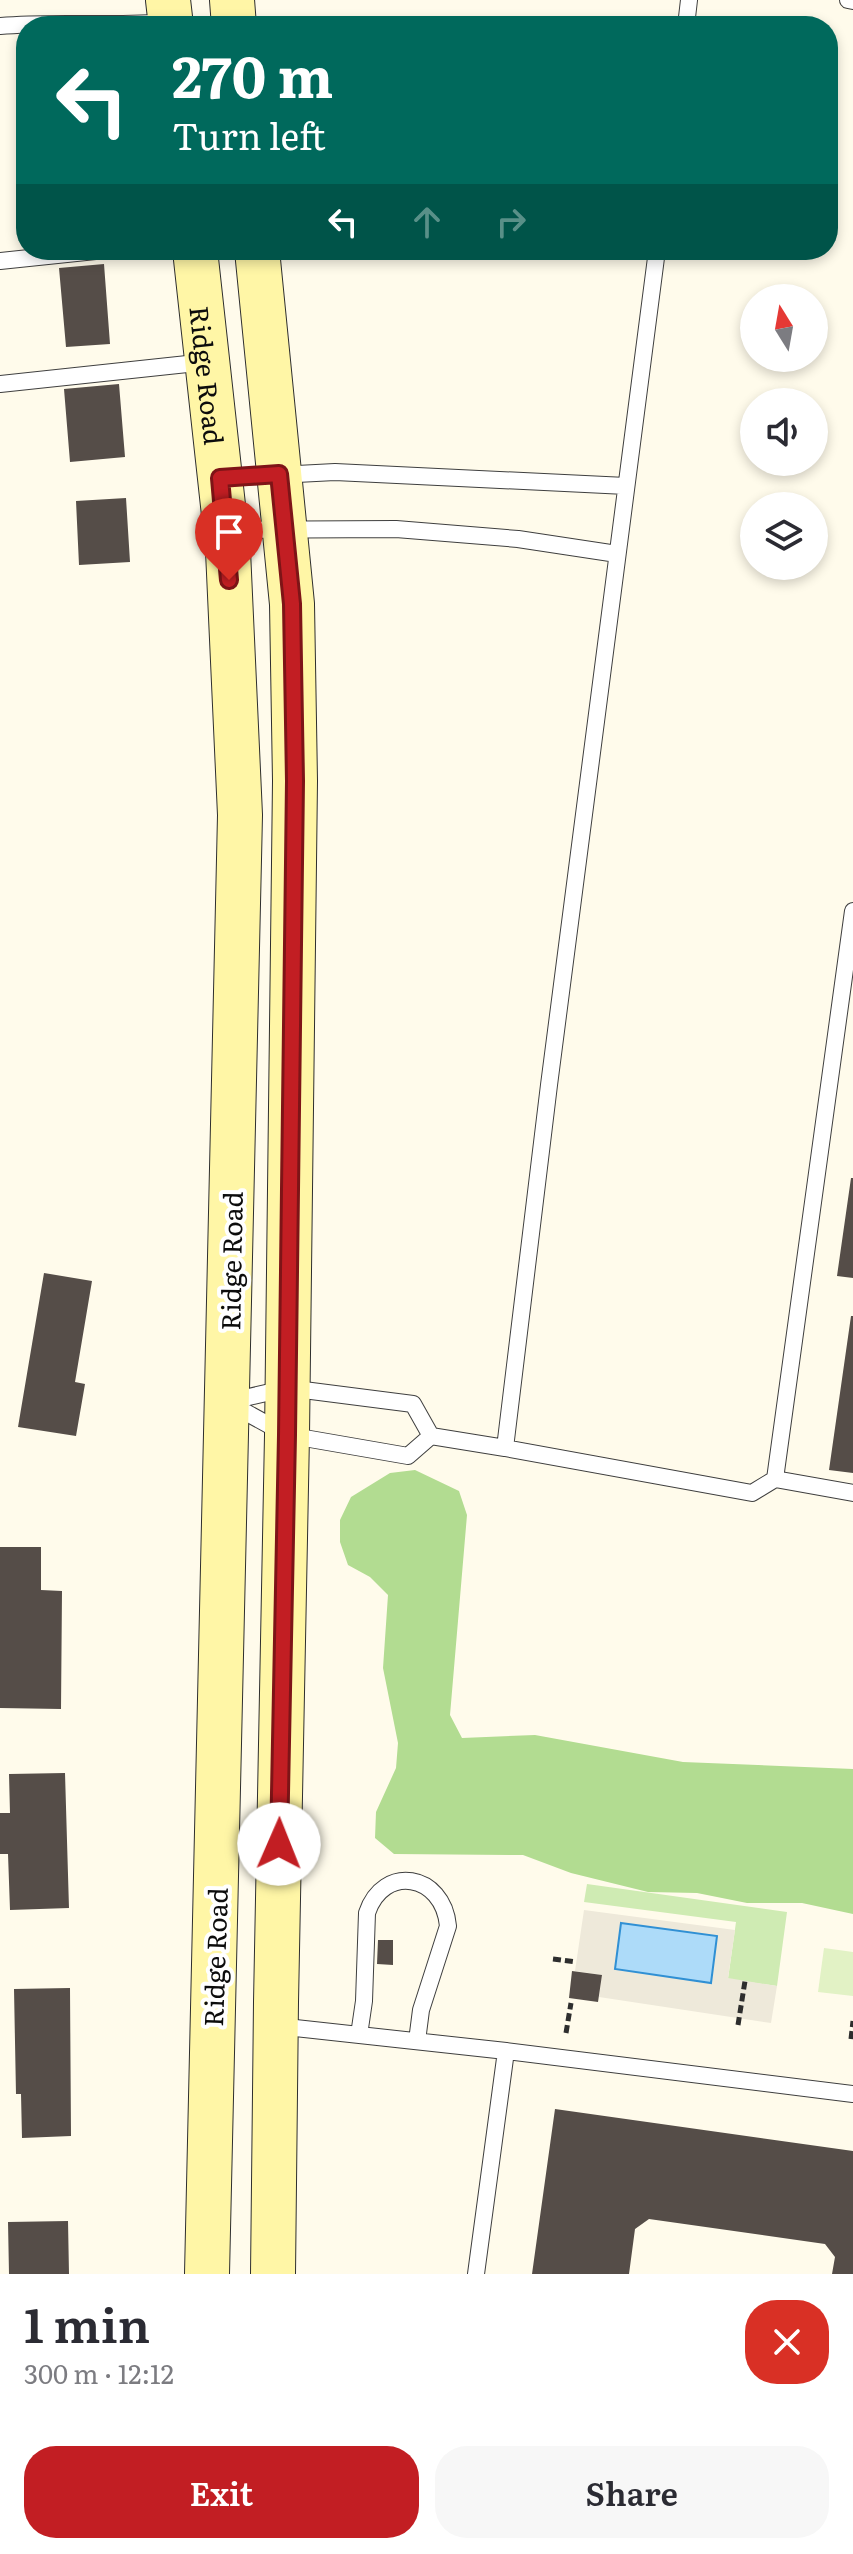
<!DOCTYPE html>
<meta charset="utf-8">
<style>
body{margin:0;font-family:Literata,serif;background:#f7f7f7;color:#2b2b33;height:100vh;display:flex;flex-direction:column;font-size:30px;white-space:nowrap}
*{box-sizing:border-box;margin:0}
p{font-size:26px;color:#7c7c81}
.icon{flex:none;width:44px;height:44px;fill:none;stroke:currentColor;stroke-width:2;stroke-linecap:round;stroke-linejoin:round}
.map{position:relative;height:2274px;overflow:hidden}
.drawer{display:flex;flex-direction:column;background:#fff;flex:1}
.drawer>*{flex:none}
.top-card{position:absolute;left:16px;top:16px;width:822px;height:244px;border-radius:32px;box-shadow:0 4px 12px #0003;background:#00695c;color:#fff;overflow:hidden}
.needle{width:52px;rotate:349deg}
.controls{position:absolute;left:740px;top:284px;display:grid;gap:16px}
.controls a{display:grid;place-items:center;width:88px;height:88px;border-radius:50%;background:#fff;box-shadow:0 4px 12px #0003;font-size:40px}
.pin{position:absolute;display:grid;place-items:center;width:68px;height:68px;color:#fff;margin:-82px -34px;border-radius:50% 50% 50% 0;rotate:-45deg;box-shadow:0 0 8px #0007}
.pin .icon{rotate:45deg}
.me{position:absolute;width:88px;margin:-44px;rotate:1deg;stroke-linejoin:round;filter:drop-shadow(0 0 6px #0008)}
.turn{display:flex;align-items:center;gap:28px;height:168px;padding:0 24px;font-size:36px}
.turn .icon{width:104px;height:104px;stroke-width:2.5}
.turn b{display:block;font-size:56px;line-height:68px}
.lanes{display:flex;align-items:center;height:76px;padding:0 24px;background:#0003;justify-content:center;gap:40px;direction:ltr}
.lanes .off{opacity:.35}
.round{display:grid;place-items:center;flex:none;width:84px;height:84px;border-radius:32px;background:#f7f7f7}
.overview{display:flex;align-items:center;justify-content:space-between;height:136px;padding:0 24px}
h1{font-size:48px;font-weight:600;line-height:60px}
.cta{display:flex;gap:16px;margin-top:auto;padding:16px 24px}
.cta a{flex:1;height:92px;border-radius:32px;background:#c21e23;color:#fff;font-size:32px;font-weight:600;line-height:92px;text-align:center}
.cta a+a{background:#f7f7f7;color:#2b2b33}
.map>svg:first-child{display:block}
</style>
<div class="map">
<svg width="853" height="2274" viewBox="0 0 853 2274">
<rect width="100%" height="100%" fill="#fffbeb"/>
<path fill="#cfebb3" d="M587,1884l200,28 -10,74 -49,-7 8,-57 -152,-20z"/>
<path fill="#b2dc91" d="M415,1470l44,21 8,24 -17,200 12,23 73,-3 148,27 170,7v145l-51,-11h-55l-50,-10 -49,-1 -77,-19 -48,-18 -129,-1 -19,-16 1,-26 20,-44 2,-25 -15,-75 5,-73 -18,-18 -22,-12 -8,-23v-22l11,-23 39,-24z"/>
<path fill="#e2f2c5" d="M824,1948l29,4v44l-35,-4z"/>
<path fill="#eee9da" d="M584,1910l151,20 -7,48 49,8 -6,37 -172,-26 3,-22 -27,-4z"/>
<path fill="#addbf9" stroke="#3090d4" stroke-width="2" d="M621,1923l96,13 -6,47 -96,-14z"/>
<path fill="#554d48" d="M104,264l6,80 -44,3 -7,-79z
M119,384l6,73 -55,5 -6,-73z
M126,498l4,64 -51,3 -3,-64z
M851,1178h2v100l-16,-2z
M44,1273l48,8 -17,101 10,2 -9,52 -58,-9z
M851,1316h2v157l-24,-3z
M0,1547h41v43l21,1 -1,118 -61,-1z
M65,1773l4,135 -59,2 -2,-56h-8v-41h10l-1,-39z
M378,1940h15v25l-16,-1z
M572,1971l30,4 -4,27 -29,-4z
M70,1988l1,148 -49,2 -1,-44h-5l-2,-105z
M555,2109l298,42v123h-21l3,-17 -10,-13 -176,-25 -14,10 -6,45h-97z
M68,2221l1,53h-60l-1,-52z"/>
<g fill="none" stroke-linecap="round" stroke-linejoin="round">
<g stroke="#3f3f3f" stroke-width="18">
<path id="lane" d="M848,0l5,1
M0,26c56,-5 113,1 169,-4
M686,26l3,-26
M0,261l105,-11
M0,384l206,-22
M220,478l115,-6 291,14
M228,530l168,-1 122,10 99,15
M431,1436l-23,20 -121,-21 -60,-33 61,-14 125,16 18,32 74,12 44,-363 108,-835
M505,1448l247,45 23,-14 78,-568
M775,1479l78,14
M277,2026l229,25 347,43
M359,2035l5,-34 3,-88c16,-49 76,-40 81,13l-27,84 -4,31
M476,2274l30,-223"/>
</g>
<g stroke="#2e2e2e" stroke-width="46">
<g id="secondary">
<path d="M168,0l3,26"/>
<path d="M232,0l2,26"/>
<path id="s1" d="M195,250l33,301 12,264 -33,1459"/>
<path d="M257,250l35,354 3,177 -8,654 -11,567 -3,272"/>
</g>
</g>
<path stroke="#2e2e2e" stroke-width="5" stroke-dasharray="8 4" stroke-linecap="butt" d="M553,1959l23,3
M738,2025l7,-44
M566,2033l5,-30
M851,2039l2,-18"/>
<use href="#lane" stroke="#fff" stroke-width="16"/>
<use href="#secondary" stroke="#fff6a6" stroke-width="44"/>
</g>
<g fill="none" stroke-linecap="round" stroke-linejoin="round">
<g stroke="#7e1417" stroke-width="20">
<path id="route" d="M229,580l-9,-102 59,-4 13,130 3,177 -8,654 -8,409"/>
</g>
<use href="#route" stroke="#c21e23" stroke-width="14"/>
</g>
<g text-anchor="middle" dominant-baseline="central" stroke-width="8" stroke-linejoin="round" paint-order="stroke">
<g font-size="26" fill="#0c0c0c" stroke="#fff">
<text stroke="none"><textPath href="#s1" startOffset="126">Ridge Road</textPath></text>
<text transform="translate(230 1261) rotate(-89)">Ridge Road</text>
<text transform="translate(214 1957) rotate(-88)">Ridge Road</text>
</g>
</g>
</svg>
<div class="controls">
<a><svg class="needle" viewBox="-14 -14 28 28"><path d="M0-13l5 13h-10z" fill="#e53935"/><path d="M0 13l5-13h-10z" fill="#7c7c81"/></svg></a>
<a><svg class="icon" aria-label="sound" viewBox="0 0 24 24"><path d="M4 9h4l5-4v14l-5-4H4zM17 9q2 3 0 6"/></svg></a>
<a><svg class="icon" aria-label="layers" viewBox="0 0 24 24"><path d="M12 4l9 5-9 5-9-5zM3 14l9 5 9-5"/></svg></a>
</div>
<div class="pin" style="left:229px;top:580px;background:#d93025"><svg class="icon" aria-label="arrive" viewBox="0 0 24 24"><path d="M6 21V4h12l-3 4 3 4H6"/></svg></div>
<svg class="me" style="left:279px;top:1844px" viewBox="-20 -20 40 40"><circle r="19" fill="#fff"/><path d="M0-13L10 11 0 6-10 11z" fill="#c21e23"/></svg>
<div class="top-card">
<div class="turn"><svg class="icon" aria-label="left" viewBox="0 0 24 24"><path d="M17 20v-9H6M10 6l-5 5 5 5"/></svg><div><b>270 m</b>Turn left</div></div>
<div class="lanes"><svg class="icon" aria-label="left" viewBox="0 0 24 24"><path d="M17 20v-9H6M10 6l-5 5 5 5"/></svg><svg class="icon off" aria-label="ahead" viewBox="0 0 24 24"><path d="M12 20V5M6 11l6-6 6 6"/></svg><svg class="icon off" aria-label="right" viewBox="0 0 24 24"><path d="M7 20v-9h11M14 6l5 5-5 5"/></svg></div>
</div>
</div>
<section class="drawer">
<div class="overview"><div><h1>1 min</h1><p>300 m · 12:12</p></div><a class="round" style="background:#d93025;color:#fff"><svg class="icon" aria-label="close" viewBox="0 0 24 24"><path d="M6 6l12 12M18 6L6 18"/></svg></a></div>
<div class="cta"><a>Exit</a><a>Share</a></div>
</section>
